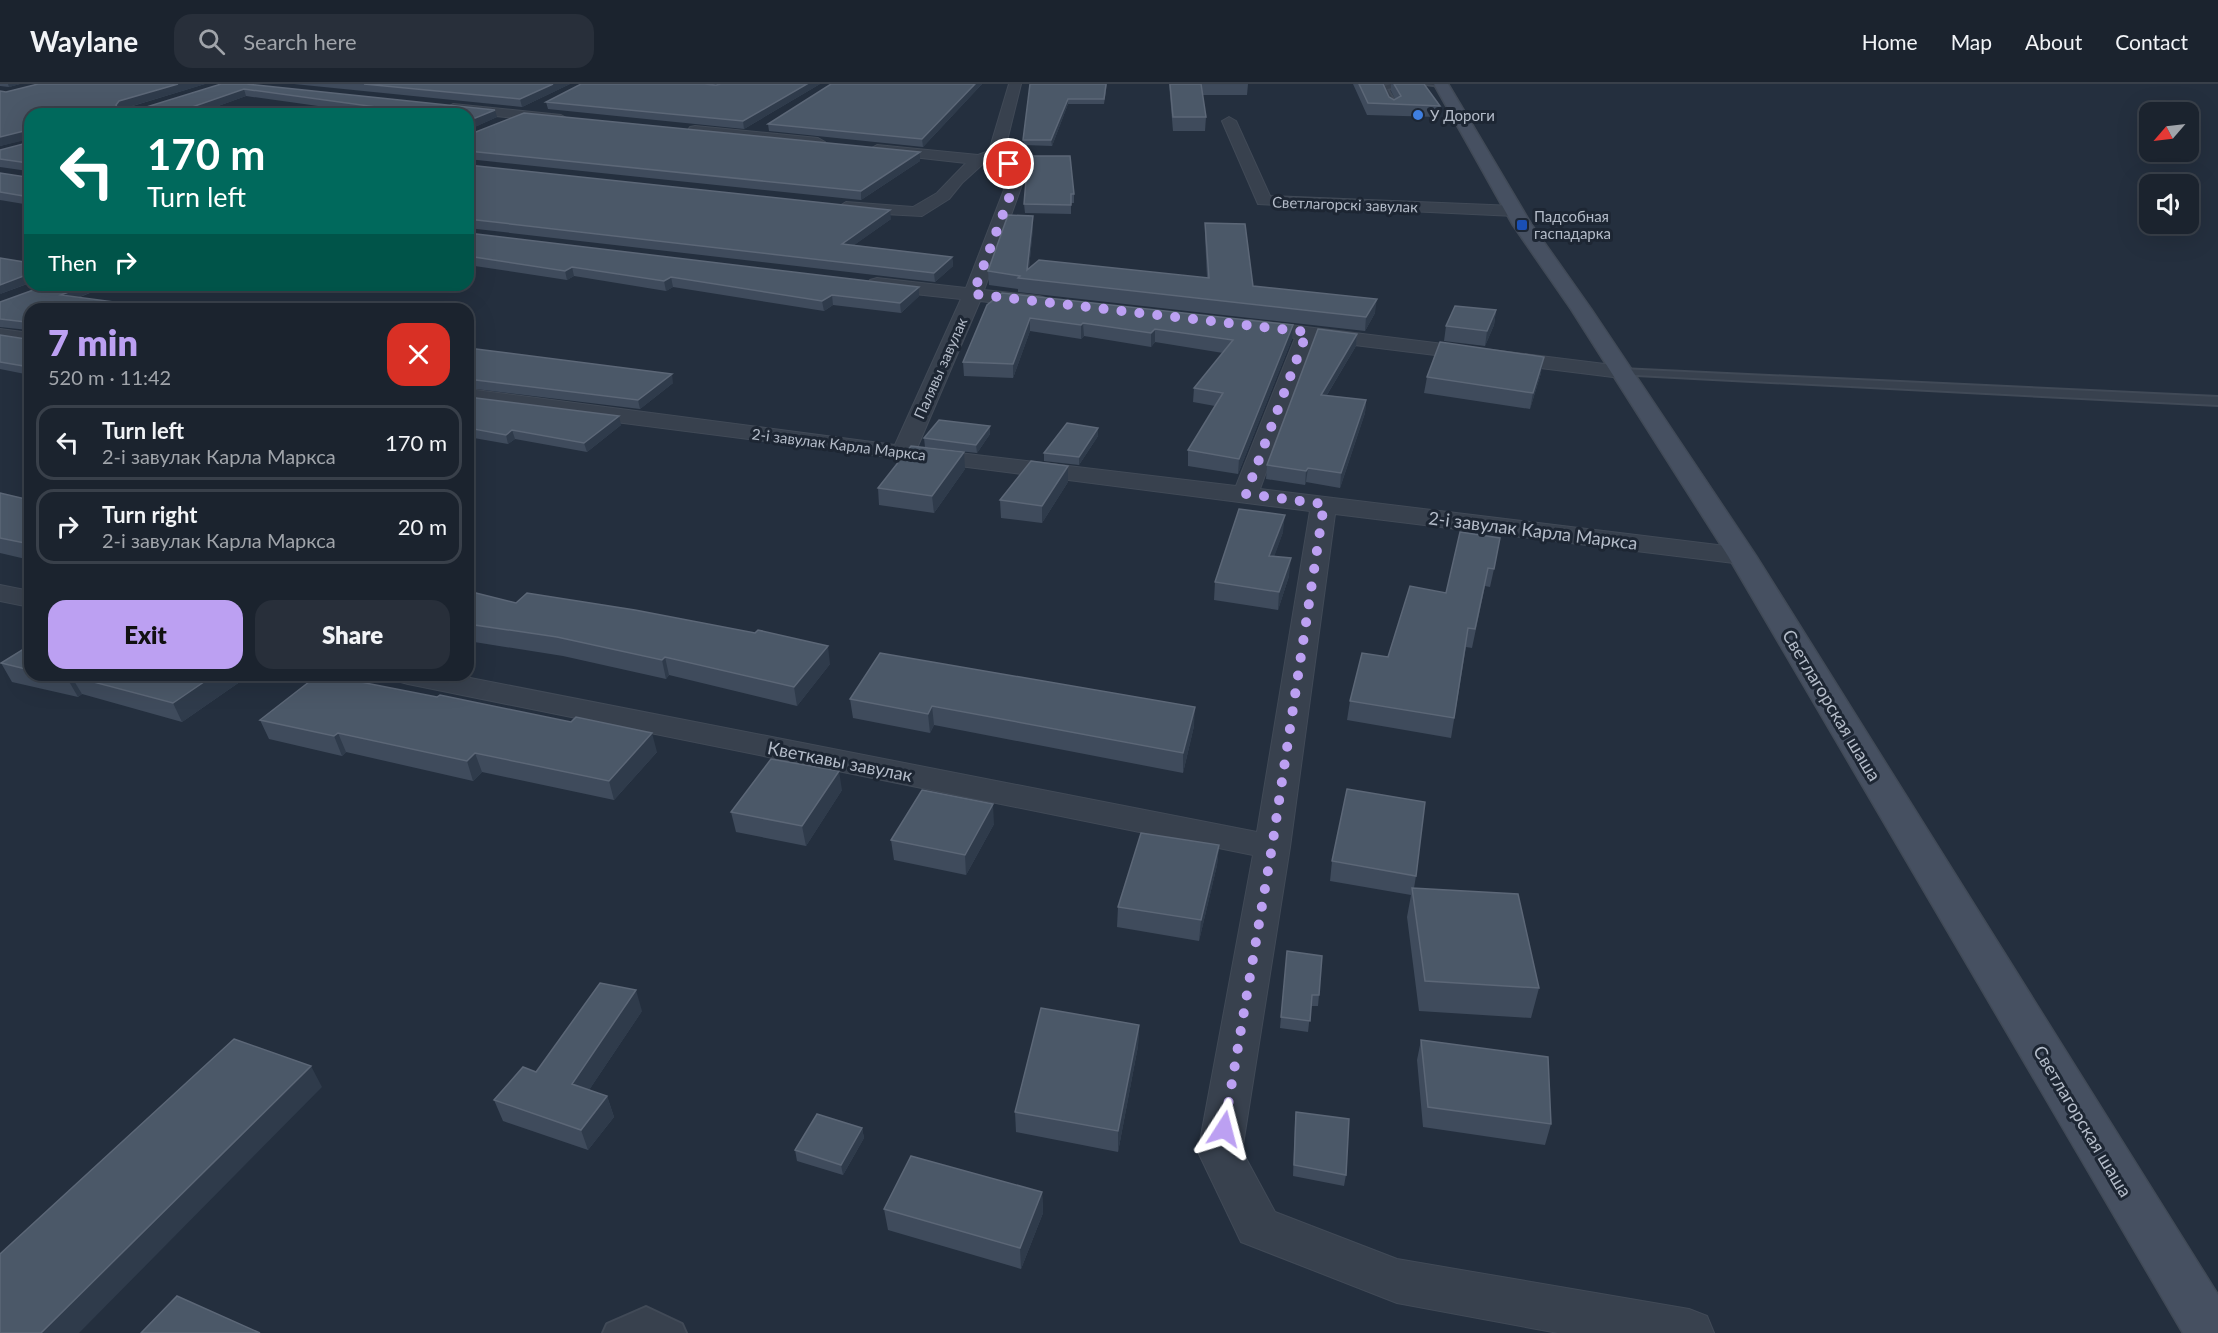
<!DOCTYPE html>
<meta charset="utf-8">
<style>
body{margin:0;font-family:Lato,sans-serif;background:#282f3a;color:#f1f3f6;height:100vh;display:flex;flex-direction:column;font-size:22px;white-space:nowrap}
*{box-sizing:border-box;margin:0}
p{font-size:20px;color:#a0a4aa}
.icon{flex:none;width:33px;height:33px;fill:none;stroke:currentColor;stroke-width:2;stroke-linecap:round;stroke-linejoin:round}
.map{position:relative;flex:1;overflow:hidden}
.sheet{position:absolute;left:24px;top:219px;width:450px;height:378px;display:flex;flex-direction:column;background:#1b232e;border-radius:18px;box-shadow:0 6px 24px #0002,0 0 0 2px #39404a}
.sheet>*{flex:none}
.banner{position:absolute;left:24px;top:24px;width:450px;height:183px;border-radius:18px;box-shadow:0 6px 24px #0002,0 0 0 2px #39404a;background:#00695c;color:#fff;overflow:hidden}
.needle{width:39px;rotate:242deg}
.buttons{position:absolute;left:2139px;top:18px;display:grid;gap:12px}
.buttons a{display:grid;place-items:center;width:60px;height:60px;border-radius:12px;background:#1b232e;box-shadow:0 6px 24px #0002,0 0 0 2px #39404a;font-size:30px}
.pin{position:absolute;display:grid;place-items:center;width:51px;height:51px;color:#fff;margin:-26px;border:3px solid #fff;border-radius:50%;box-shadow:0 2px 6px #0007}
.me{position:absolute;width:66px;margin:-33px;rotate:9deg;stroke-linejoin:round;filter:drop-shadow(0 0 4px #0008)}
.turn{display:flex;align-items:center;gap:21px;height:126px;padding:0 24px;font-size:27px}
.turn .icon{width:78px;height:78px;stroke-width:2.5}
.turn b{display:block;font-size:42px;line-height:51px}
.then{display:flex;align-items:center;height:57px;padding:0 24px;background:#0003;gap:12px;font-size:22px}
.round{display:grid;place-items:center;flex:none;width:63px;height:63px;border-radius:18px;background:#282f3a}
.overview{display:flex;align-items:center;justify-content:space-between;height:102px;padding:0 24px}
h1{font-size:36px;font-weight:800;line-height:45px;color:#bca0f2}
.button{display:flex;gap:12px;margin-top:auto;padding:12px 24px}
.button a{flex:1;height:69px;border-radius:18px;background:#bca0f2;color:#111;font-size:24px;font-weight:800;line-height:69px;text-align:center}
.button a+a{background:#282f3a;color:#f1f3f6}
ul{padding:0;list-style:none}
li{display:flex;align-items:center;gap:18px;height:75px;margin:0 12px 9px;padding:0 12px;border:3px solid #39404a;border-radius:18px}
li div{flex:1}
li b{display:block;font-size:22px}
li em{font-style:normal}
header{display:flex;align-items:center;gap:36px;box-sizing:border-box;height:84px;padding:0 30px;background:#1b232e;border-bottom:2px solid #39404a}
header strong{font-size:28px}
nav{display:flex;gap:33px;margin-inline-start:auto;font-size:21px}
.search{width:420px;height:54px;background:#282f3a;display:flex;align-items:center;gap:15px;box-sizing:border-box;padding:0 21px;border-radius:18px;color:#a0a4aa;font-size:22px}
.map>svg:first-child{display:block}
</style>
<header>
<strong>Waylane</strong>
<div class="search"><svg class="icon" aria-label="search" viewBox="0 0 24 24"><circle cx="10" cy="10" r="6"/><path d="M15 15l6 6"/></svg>Search here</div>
<nav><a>Home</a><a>Map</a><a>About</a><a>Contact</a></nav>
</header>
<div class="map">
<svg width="2218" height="1249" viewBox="0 0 2218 1249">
<rect width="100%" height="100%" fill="#242f3e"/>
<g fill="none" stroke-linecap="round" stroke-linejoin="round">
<g stroke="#414a57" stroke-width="4">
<path id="lane" d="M1392,0h22l-27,5 9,15 -4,2 -4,-2 -8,-17z
M1425,0h19l-3,2z
M1621,285l597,28v8l-601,-31v-4z
M646,1223l36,17 4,9h-83l4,-9z"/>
</g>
<g stroke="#414a57" stroke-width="2">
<path id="street" d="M1009,0h12l-17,69 13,11 6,18 -39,108 55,6 7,2 3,4 -3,4 -7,2 -59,-7 -63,147 319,38 59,-148 -52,-8 -3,-4 3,-4 7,-2 371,46 8,1 3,5 -3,5 -8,1 -307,-38 -54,149 482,59 10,2 3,6 -3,6 -10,2 -407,-50 -45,333 -48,304 33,61 122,47 292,50 18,7 7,17h-156l-161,-30 -156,-61 -43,-90 55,-297 -845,-171 -11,-3 -4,-6h62l802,157 53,-321 -842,-108v-14l427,56 66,-146 -84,-9 -7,-2 -2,-4 2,-4 7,-2 89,10 41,-106 -5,-16 -8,-6 -10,3 -22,20 -13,16 -27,17 -76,-4 -8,-5 8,-5 67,5 24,-14 29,-30 -89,-10 -7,-4 7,-4 101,10 11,-4z
M453,20l108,11 7,4 -7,4 -113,-12 -2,-3z
M1229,33l7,4 34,75 245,10 8,5 -8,5 -257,-12 -36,-83z
M695,42l123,12 7,4 -7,4 -128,-13 -2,-3 2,-3z
M0,245l30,4v12l-30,-4z
M0,501l30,6v16l-30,-6z"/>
</g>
<g stroke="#414a57" stroke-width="3">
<path id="secondary" d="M1434,0h14l83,140 60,85 165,247 462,739v38h-35l-455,-777 -157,-247 -58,-84z"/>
</g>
<use href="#lane" fill="#38414e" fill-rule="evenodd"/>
<use href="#street" fill="#38414e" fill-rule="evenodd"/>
<use href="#secondary" fill="#465061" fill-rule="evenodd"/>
</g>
<path fill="#3f4b5c" d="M0,0h20l-11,3 -9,-1z
M38,0h167l-82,25h17l81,-25 276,33 -29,13v-16h-93l-129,-18 -50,18h-166v91l-30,-5v-27l26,4 2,-2v-4l-28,-4v-17l27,-7v-4l-27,7v-55l6,1z
M294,0h276l-48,23z
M820,0l-76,45 -196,-20 -2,-7 170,-17z
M831,0h151l-59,63 -154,-16 -1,-7z
M1030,0h77l-3,20h-36l-16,42 -28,-1 -1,-5z
M1169,0h79l-1,11h-45l4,22 -1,14h-32z
M1353,0h32h-2l6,13 5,3 1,-1 -4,-8v-7h33l16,22 -2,11 -71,-2z
M468,51l452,17v9l-59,39 -393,-41z
M1070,72l4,38v9h-3v11l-46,-1 -1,-9z
M468,81l423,54 -37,26 98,12 1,9 -18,16 -467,-54z
M1205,139l48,63 122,27 -10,18 -347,-39v-3l-29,-4 -1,-14 45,-43 -4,40 178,10 -2,-42z
M468,149l451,63 -18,17 -68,-8 -9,6 -151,-24 -7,4 -92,-15 -7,4 -99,-15z
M30,179v20l-30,11z
M109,201l-31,13 -48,11v66l-30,-6v-34l26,4 2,-2v-7l-28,-3v-25z
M987,221l305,34 -54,135 -50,-8v-16l27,-44 -22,-4 1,-14 29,-35 -68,-11 -4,5 -67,-11 -3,3 -51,-8 -17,47 -49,-2 -1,-14z
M1496,226l-2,15 -9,21 -41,-5 2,-15z
M1357,250l-1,12 -29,49 39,5 -1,13 -25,75 -34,-6 -1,3 -39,-6 1,-14z
M468,264l205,35 -33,26 -172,-21z
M1541,289l-11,36 -106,-16 3,-16z
M468,313l153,28 -34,27 -72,-13 -7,5 -40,-7z
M990,342v8l-13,19 -52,-6 -1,-9z
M1098,344v8l-19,29 -35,-4v-8z
M965,385l-31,44 -55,-8 -1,-17z
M1068,398l-26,41 -41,-5 -1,-18z
M0,409l30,7v60l-30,-7z
M1283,448l-9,24 15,20 -11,34 -64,-10 1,-18z
M1460,448l34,37 -4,18 -5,-1 -13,62 -6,-1 -15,91 -104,-18 3,-19 38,-44 58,-64z
M468,507l48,12 314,61 -33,42 -128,-31 -3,4 -103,-23 -95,-15z
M30,561v30h212l2,4 -62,43 -100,-28 -4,3 -66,-15 -11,-19z
M850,615l344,27 -11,47 -249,-48 -4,8 -77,-15z
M260,636l397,32 -43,48 -132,-28 -9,9 -127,-29 -4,4 -73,-17z
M842,706l-36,56 -70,-14 -5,-20z
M994,740l-28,51 -72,-15 -3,-20z
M1219,761l-2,20 -18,76 -82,-14 1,-20z
M1332,777l84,15 -2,12 125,100 -8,30 -112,-7 -12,-94 4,-22 -81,-14z
M1287,867l32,44 -1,11h-7l-3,26 -28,-4z
M642,927l-53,79 18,6 7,21 -26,33 -85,-29 -9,-21 42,-28z
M1139,941l-1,21 -20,106 -102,-20 -1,-20z
M1421,956l130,84 -6,21 -122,-18 -6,-67z
M1296,1028l50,63 -2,11 -51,-10 2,-54z
M862,1044l2,10 -21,37 -46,-14 -2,-11z
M1042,1108l1,21 -22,56 -133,-39 -4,-21z"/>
<path fill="#2f3b4b" d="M8,0h12l-11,3z
M178,0h27l-83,25 -3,4 -3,-8 3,-4z
M553,0h17l-48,23 -2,-8z
M807,0h13l-76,45 -1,-8z
M975,0h7l-59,63 -1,-8z
M244,5l2,7 -50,18h-24z
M1068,15v5l-16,42 -1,-6z
M495,26l2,7 -29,13v-9z
M28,46l2,9 -30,7v-9z
M920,68v9l-59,39v-9z
M890,126l1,9 -48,34 -1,-9z
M1033,132v12l-5,51 -1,-9z
M952,173l1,9 -18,16 -1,-9z
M572,183l2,9 -7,4 -2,-9z
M26,191l3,8 -29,11v-9z
M671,193l2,10 -7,4 -2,-10z
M86,201h23l-45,18 -3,-8z
M919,203v9l-18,17 -1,-10z
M832,211l1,10 -9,6 -2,-10z
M1377,215l-2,14 -10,18 1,-14z
M1496,226l-2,15 -9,21 2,-15z
M1030,234v13l-17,47v-14z
M1083,239l1,13 -3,3v-14z
M1293,241l-1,14 -54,135 1,-15z
M1155,245v13l-4,5v-14z
M1357,250l-1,12 -37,62 2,-13z
M1544,273l-3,16 -11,36 3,-16z
M672,290l1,9 -33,26 -2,-9z
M1366,316l-1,13 -25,75 1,-15z
M619,332l2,9 -34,27 -3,-9z
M990,342v8l-13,19 -1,-8z
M1098,344v8l-19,29v-8z
M512,346l3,9 -7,5 -2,-9z
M964,368l1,17 -31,44 -2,-17z
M1068,382v16l-26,41v-17z
M1308,384l-2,14 -1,3 1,-14z
M1285,431l-2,17 -15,42 1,-18z
M1291,474l-2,18 -11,34 1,-18z
M828,562l2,18 -33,42 -3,-19z
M665,573l4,18 -3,4 -4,-19z
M214,591h28l2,4 -62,43 -9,-19z
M71,592l11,18 -4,3 -11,-19z
M932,622l2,19 -4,8 -2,-19z
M1195,623l-1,19 -11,47v-20z
M338,649l8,19 -4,4 -8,-20z
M652,649l5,19 -43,48 -5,-19z
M475,669l7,19 -9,9 -6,-20z
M839,687l3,19 -36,56 -4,-20z
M993,720l1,20 -28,51 -1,-20z
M1219,761l-2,20 -18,76 2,-21z
M636,906l6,21 -63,94 -7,-21z
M1139,941l-1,21 -20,106v-21z
M311,982l11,21 -243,246h-38z
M607,1012l7,21 -26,33 -7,-20z
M862,1044l2,10 -21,37 -2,-10z
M1042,1108l1,21 -22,56 -1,-21z"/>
<path fill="#4b5868" stroke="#5c6777" stroke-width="1.5" d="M38,0h140l-59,17 -3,4 2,4h22l81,-25h25l249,26 -27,11v-7h-41l-183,-25 -72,25h-142v83l-30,-5v-19l26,4 2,-2v-12l-28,-4v-9l27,-7 1,-13 -28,7v-46l6,1z
M364,0h189l-33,15z
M581,0h123l12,1 5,-1h86l-64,37 -197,-19z
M831,0h144l-53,55 -154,-15z
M1030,0h76l-2,15h-36l-17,41h-28z
M1170,0h31l5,33h-33z
M1359,0h24l6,13 5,3 7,-4 -7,-12h30l16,22 -72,-3z
M524,29l396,39 -59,39 -393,-40v-16z
M1028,72h42l4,38h-3v11l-47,-1z
M468,81l422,45 -48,34 110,13 -18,16 -466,-54z
M1008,131l25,1 -6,54 12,-10 170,18 -4,-55 40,1 8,62 124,13 -11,18 -348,-39 2,-2 -32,-5z
M468,149l451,54 -19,16 -68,-8 -10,6 -151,-24 -7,4 -92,-14 -7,4 -97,-15z
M0,174l30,5v12h-4l-26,10z
M47,201h39l-25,10 106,14h-137v58l-30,-5v-27l26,4 2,-2v-12l-2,-3 -26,-3v-17z
M1002,209l291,32 -54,134 -51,-9 35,-57 -29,-5 39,-48 -78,-11 -4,4 -68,-10 -2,2 -51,-7 -17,46 -50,-2 24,-57z
M1455,222l41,4 -9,21 -41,-5z
M1318,245l39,5 -36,61 45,5 -25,73 -33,-5 -2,3 -39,-6z
M1440,258l104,15 -11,36 -106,-16z
M468,264l204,26 -34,26 -170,-21z
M468,313l151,19 -35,27 -72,-13 -6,5 -38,-7z
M939,336l51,6 -14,19 -52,-7z
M1067,339l31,5 -19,29 -35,-4z
M911,362l53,6 -32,44 -54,-8z
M1031,377l37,5 -26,40 -42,-6z
M0,409l30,7v44l-30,-6z
M1239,425l46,6 -16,41 22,2 -12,34 -64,-10z
M1460,448l40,6 -6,31 -6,-1 -13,61 -7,-1 -14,90 -104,-17 12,-48 26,4 22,-71 36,7z
M468,507l48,12 11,-10 108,17 120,23 3,-3 70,16 -34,41 -129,-30 -3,3 -105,-23 -89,-13z
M30,561v25l-29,-7z
M880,569l315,54 -12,46 -251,-47 -4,8 -78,-15z
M53,591h161l-41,28 -102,-27 -4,2z
M318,591h7l112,22 3,-2 131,27 5,-5 76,16 -43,48 -134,-28 -8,8 -129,-28 -4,3 -74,-16z
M771,675l68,12 -37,55 -71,-14z
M1347,705l78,13 -9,74 -84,-15z
M922,706l71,14 -28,51 -74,-15z
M1141,749l78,12 -18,75 -83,-13z
M1412,804l106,6 21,94 -114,-7z
M1287,867l35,5 -3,39h-7l-2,26 -29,-4z
M600,899l36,7 -64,94 35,12 -26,34 -87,-30 29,-33 13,5z
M1041,924l98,17 -21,106 -103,-19z
M234,955l77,27 -270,267h-41v-79z
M1421,956l127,17 3,67 -123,-17z
M1296,1028l53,7 -3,56 -52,-10z
M817,1030l45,14 -21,37 -46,-15z
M911,1072l131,36 -22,56 -136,-39z
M177,1212l83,37h-119z"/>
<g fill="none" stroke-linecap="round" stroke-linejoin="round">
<path stroke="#bca0f2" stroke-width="10" stroke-dasharray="0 18" d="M1009,80l6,18 -42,112 334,38 -61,162 78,10 -52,343 -48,282"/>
</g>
<circle fill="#3f7fe0" stroke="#1d2633" stroke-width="2" cx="1418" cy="31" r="6"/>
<rect fill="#1a4fb4" stroke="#1d2633" stroke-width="2" x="1516" y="135" width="12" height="12" rx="3"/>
<g text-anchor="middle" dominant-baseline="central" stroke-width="6" stroke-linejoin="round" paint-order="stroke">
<g font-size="15" fill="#b4bcc9" stroke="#1d2633" text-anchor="start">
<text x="1430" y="31">У Дороги</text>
<text x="1534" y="132">Падсобная<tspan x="1534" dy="17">гаспадарка</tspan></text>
</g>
<g font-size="15" fill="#b4bcc9" stroke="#1d2633">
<text transform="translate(1345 120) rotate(2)">Светлагорскі завулак</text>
<text transform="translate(940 284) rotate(-66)">Палявы завулак</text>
<text transform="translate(839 360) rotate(7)">2-і завулак Карла Маркса</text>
</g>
<g font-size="18" fill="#b4bcc9" stroke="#1d2633">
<text transform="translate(1533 446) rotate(7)">2-і завулак Карла Маркса</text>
<text transform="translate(1832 621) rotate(59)">Светлагорская шаша</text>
<text transform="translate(840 677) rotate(11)">Кветкавы завулак</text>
<text transform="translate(2083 1037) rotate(59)">Светлагорская шаша</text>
</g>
</g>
</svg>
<div class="buttons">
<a><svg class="needle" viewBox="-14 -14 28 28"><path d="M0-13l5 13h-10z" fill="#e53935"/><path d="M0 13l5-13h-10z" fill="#a0a4aa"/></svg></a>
<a><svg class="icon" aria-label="sound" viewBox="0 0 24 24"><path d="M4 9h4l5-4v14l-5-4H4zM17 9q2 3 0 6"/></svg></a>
</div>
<div class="pin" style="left:1009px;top:80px;background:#d93025"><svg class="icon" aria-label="arrive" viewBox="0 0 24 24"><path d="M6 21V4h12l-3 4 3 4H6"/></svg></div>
<svg class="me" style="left:1224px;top:1045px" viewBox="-20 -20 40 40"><path d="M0-17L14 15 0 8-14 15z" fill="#bca0f2" stroke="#fff" stroke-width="4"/></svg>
<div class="banner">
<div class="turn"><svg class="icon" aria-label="left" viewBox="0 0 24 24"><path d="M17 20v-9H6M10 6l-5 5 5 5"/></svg><div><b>170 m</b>Turn left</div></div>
<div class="then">Then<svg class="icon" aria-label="right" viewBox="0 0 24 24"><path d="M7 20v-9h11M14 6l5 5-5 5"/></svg></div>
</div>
<section class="sheet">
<div class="overview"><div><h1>7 min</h1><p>520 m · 11:42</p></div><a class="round" style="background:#d93025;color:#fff"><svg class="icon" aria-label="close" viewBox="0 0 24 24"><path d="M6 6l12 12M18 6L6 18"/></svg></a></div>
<ul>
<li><svg class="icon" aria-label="left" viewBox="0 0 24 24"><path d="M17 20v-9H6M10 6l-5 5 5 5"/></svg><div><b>Turn left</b><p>2-і завулак Карла Маркса</p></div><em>170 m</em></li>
<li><svg class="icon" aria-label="right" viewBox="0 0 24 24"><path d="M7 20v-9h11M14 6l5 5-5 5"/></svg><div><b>Turn right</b><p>2-і завулак Карла Маркса</p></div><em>20 m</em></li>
</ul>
<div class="button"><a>Exit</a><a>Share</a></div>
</section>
</div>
